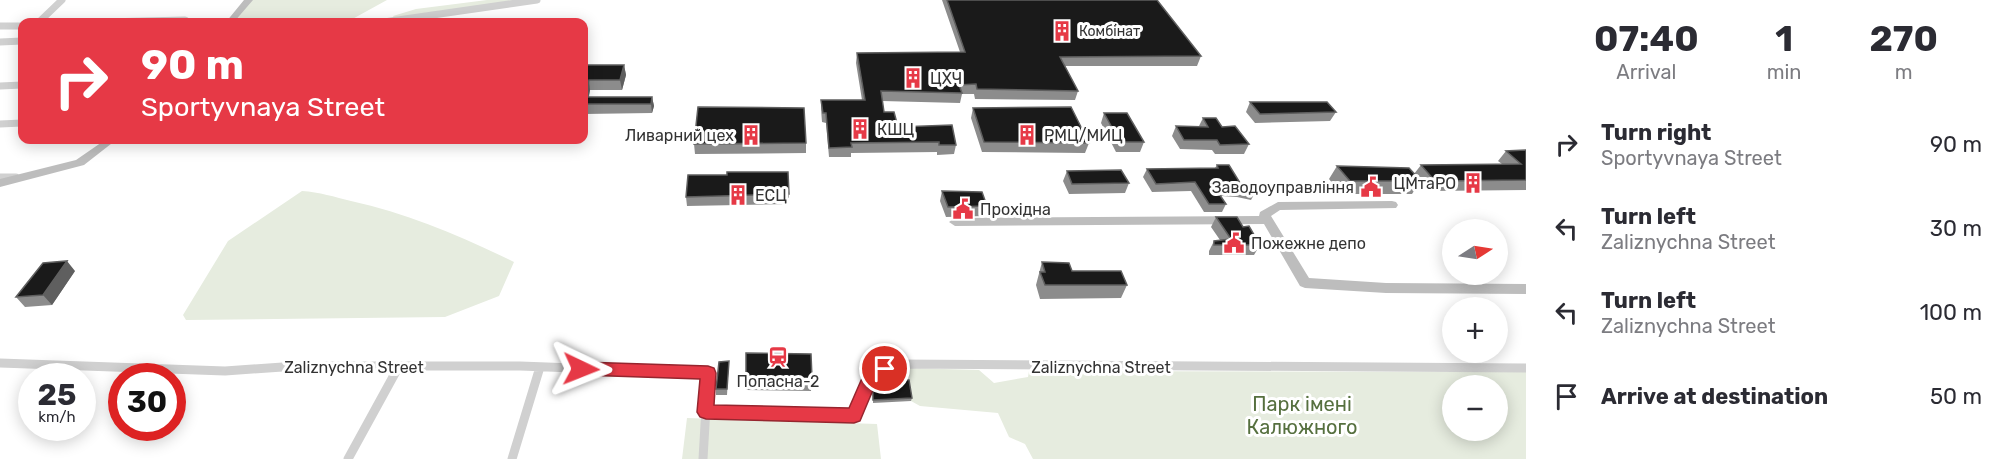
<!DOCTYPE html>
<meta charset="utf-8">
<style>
body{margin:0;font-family:Rubik,sans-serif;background:#f7f7f7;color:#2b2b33;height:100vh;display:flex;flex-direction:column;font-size:22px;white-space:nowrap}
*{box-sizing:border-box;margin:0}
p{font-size:20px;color:#7c7c81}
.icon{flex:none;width:33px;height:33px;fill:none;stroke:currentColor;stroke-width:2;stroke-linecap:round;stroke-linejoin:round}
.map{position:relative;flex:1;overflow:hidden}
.side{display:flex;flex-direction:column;background:#fff;width:480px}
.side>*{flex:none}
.guide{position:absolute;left:18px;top:18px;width:570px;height:126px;border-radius:12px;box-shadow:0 3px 15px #0003;background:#e63946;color:#fff;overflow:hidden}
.needle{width:39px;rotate:78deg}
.tools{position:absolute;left:1442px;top:219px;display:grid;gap:12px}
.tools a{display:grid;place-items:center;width:66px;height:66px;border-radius:50%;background:#fff;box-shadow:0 3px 15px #0003;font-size:30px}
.speed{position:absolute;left:18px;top:363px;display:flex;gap:12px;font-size:30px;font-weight:700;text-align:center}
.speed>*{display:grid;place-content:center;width:78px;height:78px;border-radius:50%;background:#fff;box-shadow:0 3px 15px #0003;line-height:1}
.speed small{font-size:15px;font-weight:400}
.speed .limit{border:9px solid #d22;background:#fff;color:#111}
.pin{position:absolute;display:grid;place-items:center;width:51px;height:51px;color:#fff;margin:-26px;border:3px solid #fff;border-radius:50%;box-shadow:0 2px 6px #0007}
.me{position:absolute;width:66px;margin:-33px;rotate:92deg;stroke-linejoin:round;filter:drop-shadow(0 0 4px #0008)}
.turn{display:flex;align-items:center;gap:21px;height:126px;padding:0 24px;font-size:27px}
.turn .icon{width:78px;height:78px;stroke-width:2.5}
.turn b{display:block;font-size:42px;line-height:51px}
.eta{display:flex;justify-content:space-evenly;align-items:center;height:102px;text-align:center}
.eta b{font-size:36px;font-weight:700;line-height:42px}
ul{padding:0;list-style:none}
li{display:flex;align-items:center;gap:18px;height:84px;padding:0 24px}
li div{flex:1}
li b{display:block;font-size:22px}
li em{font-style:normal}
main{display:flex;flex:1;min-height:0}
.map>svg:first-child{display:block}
</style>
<main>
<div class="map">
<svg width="1526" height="459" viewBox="0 0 1526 459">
<rect width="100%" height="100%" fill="#fff"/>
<path fill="#e6ecdf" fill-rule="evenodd" d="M249,0h138l-40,22h-117z
M487,0h38l-131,18 -1,-2 23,-7z
M302,191c17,1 33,6 49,10 58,13 110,35 163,61l-15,34 -54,21 -259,3 -3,-5 45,-74z
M907,368l72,2 15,13 34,-6 1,-6 497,1v87h-493l-8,-15 -16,-7 -11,-24 -78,-7 -9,-5zM1452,386h45v44h-45z
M687,418l190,6 4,35h-199z"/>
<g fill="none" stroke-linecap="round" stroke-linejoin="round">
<path stroke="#d0d0d0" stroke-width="7" d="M39,22l23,-22
M105,22l80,-2 3,2
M384,22l153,-22
M0,26h22
M0,42l22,-1
M0,86l22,-1
M0,124l22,-1
M0,177h16"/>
<path stroke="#d0d0d0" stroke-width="9" d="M0,363l225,8 72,-5h223l188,7 -5,86
M706,412l148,4 18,-42 27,-10 627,4
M348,459l51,-93
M512,459l28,-92"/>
<path fill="#bdbdbd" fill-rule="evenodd" d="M244,0h9l-19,22h-8z
M105,140h11l-32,25 -84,22v-8l76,-19z
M1392,201l4,1 2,3 -2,3 -116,2 -9,6 38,62 77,5 140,1v10l-140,-1 -81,-5 -5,-2 -36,-62 -309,2 -6,-4 6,-4 304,-2 1,-4 18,-10z"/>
</g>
<path fill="#8c8c8c" d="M942,0h215l44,56 -4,10h-132l13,25 -3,9 -100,-1 -1,-5h-12l-2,9 -78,-2 2,11 14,15 58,18 -2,9 -17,1v-3l-86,1v4h-22l-3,-34 -4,-1 -1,-13v-9h41l-6,-37 1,-10 103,-1z
M584,65h40l2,10 -4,15h-32l-1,7h63l2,9 -2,7 -68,1z
M1250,102l86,10 -6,9 -75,2 -9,-11z
M973,108l116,35 -4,10 -103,-1 -11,-34z
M1104,113l40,29 -4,10h-24l-15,-29z
M1203,118l19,9 27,17 -5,10h-29l-3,-4 -32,-1 -8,-13 4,-10h23z
M806,143v10l-111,1 -1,-10z
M1526,150v40l-98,1 -8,-9 -8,12h-71l-12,-15 8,-13 77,8 7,-9 81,-1 -4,-3 8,-10z
M1217,165l23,18 16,8 -5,9 -14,-3 -16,-1 5,8 -4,8h-18l-13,-21 -39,1 -9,-15 4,-8 68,-1z
M1067,171l62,12 -4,10 -56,1 -6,-13z
M942,191l45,15 -2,10 -39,1 -6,-16z
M789,194v10l-102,2 -1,-9z
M1216,217l27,10 17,18 -6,10h-45v-4l5,-10 6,-1 -9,-13z
M1042,262l30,9 55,14 -6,13 -81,1 -4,-14z
M75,271l-23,34 -27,2 -9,-10z
M729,361l-2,34h-11v-6z
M746,377l66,1 -1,13 -65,-1z
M873,387l39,11 -1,3 -38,2z"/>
<path fill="#5f5f5f" d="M624,65l2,10 -4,15 -2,-10z
M589,80l1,10 -3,14 -3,-7z
M652,97l2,9 -2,7 -1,-9z
M67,261l8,10 -23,34 -9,-10z"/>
<path fill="#1a1a1a" stroke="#5f5f5f" stroke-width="1.5" d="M947,0h210l44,56 -141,1 18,34 -101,-2 -1,-5 -17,1 3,8 -81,-2 3,21h10l4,15 54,-2 4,20h-17v-3l-88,1 1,4 -23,1 -3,-35h-3l-2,-13h44l-8,-47 108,-1z
M584,65h40l-4,15h-31l-5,17h68l-1,7h-67z
M1250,102h77l9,10 -76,2z
M698,107l106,1 2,35 -112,1z
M1071,107l18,36 -105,-1 -11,-34z
M1104,113h23l17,29h-24z
M1203,118h13l6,9 13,-1 14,18 -29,1 -3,-5h-33l-8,-14 32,1z
M1526,150v30l-91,1 -14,-16 100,-1 -15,-13z
M1217,165h12l11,18 11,1 5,7 -15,-3h-26l11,16h-17l-14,-22 -39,2 -9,-15 71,-1z
M1337,166l72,2 12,13h-71z
M1121,170l8,13 -57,1 -5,-13z
M727,172h61l1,22 -103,3 2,-22h39z
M942,191l40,1 5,14 -39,1z
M1216,217h21l6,10 6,-1 11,19h-46v-4l17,-2z
M67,261l-24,34 -27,2 27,-34z
M1042,262l27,1 3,8h49l6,14h-82l-5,-13h5z
M746,353l65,1 1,24 -66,-1z
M729,361l-2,28h-11l3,-27z
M876,380h33l3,18 -39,2v-13z"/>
<path fill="#e63946" stroke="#96252e" stroke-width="1.5" d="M581,362l127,4 6,2 2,5 -2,32 135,3 17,-39 19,-7 6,2 2,5 -2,4 -13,5 -18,43 -6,2 -148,-4 -6,-2 -3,-5 3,-33 -119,-4 -5,-2 -3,-4 3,-5z"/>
<defs>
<g id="building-bare" transform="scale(1.62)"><path d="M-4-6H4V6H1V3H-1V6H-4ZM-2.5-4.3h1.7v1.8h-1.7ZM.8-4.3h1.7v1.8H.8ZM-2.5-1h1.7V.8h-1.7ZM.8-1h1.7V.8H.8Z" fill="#e63946" stroke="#fff" stroke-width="2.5" paint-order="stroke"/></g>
<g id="civic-bare" transform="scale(1.62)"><path d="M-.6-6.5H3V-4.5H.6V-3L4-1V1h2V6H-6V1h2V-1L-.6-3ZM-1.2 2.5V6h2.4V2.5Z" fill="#e63946" stroke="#fff" stroke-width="2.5" paint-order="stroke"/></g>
<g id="station-bare" transform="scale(1.62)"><path d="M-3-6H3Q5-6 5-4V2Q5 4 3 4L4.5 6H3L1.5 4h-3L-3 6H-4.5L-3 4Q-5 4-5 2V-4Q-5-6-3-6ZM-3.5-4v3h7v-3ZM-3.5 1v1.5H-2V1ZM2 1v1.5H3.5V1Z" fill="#e63946" stroke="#fff" stroke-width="2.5" paint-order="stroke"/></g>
</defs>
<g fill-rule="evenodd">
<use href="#building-bare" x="1062" y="31"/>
<use href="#building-bare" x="913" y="78"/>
<use href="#building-bare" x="860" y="129"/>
<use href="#building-bare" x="751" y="135"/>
<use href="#building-bare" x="1027" y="135"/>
<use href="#building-bare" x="1473" y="183"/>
<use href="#civic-bare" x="1371" y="187"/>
<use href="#building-bare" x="738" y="195"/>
<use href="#civic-bare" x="963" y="209"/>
<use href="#civic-bare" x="1234" y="243"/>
<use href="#station-bare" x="778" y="357"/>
</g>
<g text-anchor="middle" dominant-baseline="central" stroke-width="6" stroke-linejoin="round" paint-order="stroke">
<g font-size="14" fill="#333" stroke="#fff" text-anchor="start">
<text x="1079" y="31">Комбінат</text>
</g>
<g font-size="16" fill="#333" stroke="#fff" text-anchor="start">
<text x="930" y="78">ЦХЧ</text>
<text x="877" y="129">КШЦ</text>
<text x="734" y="135" text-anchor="end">Ливарний цех</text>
<text x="1044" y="135">РМЦ/МИЦ</text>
<text x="1456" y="183" text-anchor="end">ЦМтаРО</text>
<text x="1354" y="187" text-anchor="end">Заводоуправління</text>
<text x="755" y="195">ЕСЦ</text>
<text x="980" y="209">Прохідна</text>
<text x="1251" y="243">Пожежне депо</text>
<text x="778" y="381" text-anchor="middle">Попасна-2</text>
</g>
<g font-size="16" fill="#333" stroke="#fff">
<text x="354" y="367">Zaliznychna Street</text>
<text x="1101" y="367">Zaliznychna Street</text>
</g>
<g font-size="20" fill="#56703f" stroke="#fff">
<text x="1302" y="404">Парк імені<tspan x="1302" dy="23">Калюжного</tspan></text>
</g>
</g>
</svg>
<div class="tools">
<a><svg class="needle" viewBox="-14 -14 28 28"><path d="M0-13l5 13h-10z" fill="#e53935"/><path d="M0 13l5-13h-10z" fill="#7c7c81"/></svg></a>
<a>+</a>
<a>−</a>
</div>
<div class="speed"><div>25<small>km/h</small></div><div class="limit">30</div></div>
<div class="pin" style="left:885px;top:369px;background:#d93025"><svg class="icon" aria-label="arrive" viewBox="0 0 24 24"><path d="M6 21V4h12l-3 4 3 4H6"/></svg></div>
<svg class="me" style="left:581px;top:369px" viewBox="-20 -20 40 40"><path d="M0-17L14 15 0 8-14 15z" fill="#e63946" stroke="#fff" stroke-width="4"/></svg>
<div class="guide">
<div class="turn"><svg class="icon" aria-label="right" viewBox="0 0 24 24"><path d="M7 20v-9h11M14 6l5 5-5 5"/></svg><div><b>90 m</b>Sportyvnaya Street</div></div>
</div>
</div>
<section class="side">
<div class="eta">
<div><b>07:40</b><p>Arrival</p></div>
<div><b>1</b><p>min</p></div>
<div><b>270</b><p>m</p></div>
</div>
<ul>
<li><svg class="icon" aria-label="right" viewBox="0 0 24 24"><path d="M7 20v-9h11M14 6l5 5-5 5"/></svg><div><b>Turn right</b><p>Sportyvnaya Street</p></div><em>90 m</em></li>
<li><svg class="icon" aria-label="left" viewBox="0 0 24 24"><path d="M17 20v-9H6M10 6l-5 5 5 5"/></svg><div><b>Turn left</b><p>Zaliznychna Street</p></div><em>30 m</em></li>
<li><svg class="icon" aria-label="left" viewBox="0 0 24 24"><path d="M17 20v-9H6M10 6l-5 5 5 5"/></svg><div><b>Turn left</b><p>Zaliznychna Street</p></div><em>100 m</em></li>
<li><svg class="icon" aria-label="arrive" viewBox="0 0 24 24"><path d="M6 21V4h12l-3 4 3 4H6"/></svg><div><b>Arrive at destination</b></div><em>50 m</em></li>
</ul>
</section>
</main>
